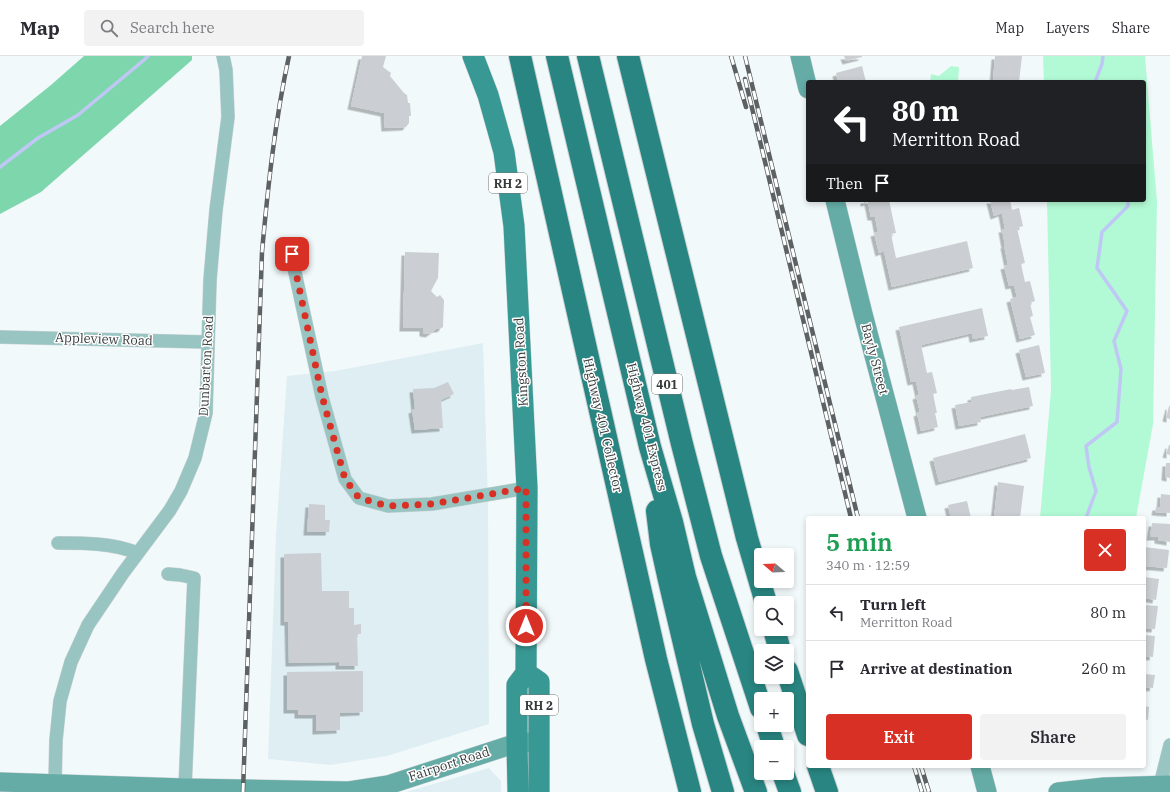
<!DOCTYPE html>
<meta charset="utf-8">
<style>
body{margin:0;font-family:"IBM Plex Serif",serif;background:#f2f2f3;color:#2b2b33;height:100vh;display:flex;flex-direction:column;font-size:15px;white-space:nowrap}
*{box-sizing:border-box;margin:0}
p{font-size:13px;color:#7c7c81}
.icon{flex:none;width:22px;height:22px;fill:none;stroke:currentColor;stroke-width:2;stroke-linecap:round;stroke-linejoin:round}
.map{position:relative;flex:1;overflow:hidden}
.sheet{position:absolute;left:806px;top:460px;width:340px;height:252px;display:flex;flex-direction:column;background:#fff;border-radius:4px;box-shadow:0 2px 6px #0003}
.sheet>*{flex:none}
.banner{position:absolute;left:806px;top:24px;width:340px;height:122px;border-radius:4px;box-shadow:0 2px 6px #0003;background:#202124;color:#fff;overflow:hidden}
.needle{width:26px;rotate:289deg}
.tools{position:absolute;left:754px;top:492px;display:grid;gap:8px}
.tools a{display:grid;place-items:center;width:40px;height:40px;border-radius:4px;background:#fff;box-shadow:0 2px 6px #0003;font-size:20px}
.pin{position:absolute;display:grid;place-items:center;width:34px;height:34px;color:#fff;margin:-17px;border-radius:8px;box-shadow:0 2px 6px #0006}
.me{position:absolute;width:44px;margin:-22px;rotate:0deg;stroke-linejoin:round;filter:drop-shadow(0 0 3px #0008)}
.turn{display:flex;align-items:center;gap:14px;height:84px;padding:0 20px;font-size:18px}
.turn .icon{width:52px;height:52px;stroke-width:2.5}
.turn b{display:block;font-size:28px;line-height:34px}
.then{display:flex;align-items:center;height:38px;padding:0 20px;background:#0003;gap:8px;font-size:15px}
.round{display:grid;place-items:center;flex:none;width:42px;height:42px;border-radius:4px;background:#f2f2f3}
.head{display:flex;align-items:center;justify-content:space-between;height:68px;padding:0 20px}
h1{font-size:24px;font-weight:600;line-height:30px;color:#1e9e55}
.primary-button{display:flex;gap:8px;margin-top:auto;padding:8px 20px}
.primary-button a{flex:1;height:46px;border-radius:4px;background:#d93025;color:#fff;font-size:16px;font-weight:600;line-height:46px;text-align:center}
.primary-button a+a{background:#f2f2f3;color:#2b2b33}
ul{padding:0;list-style:none}
li{display:flex;align-items:center;gap:12px;height:56px;padding:0 20px;border-top:1px solid #e1e1e2}
li div{flex:1}
li b{display:block;font-size:15px}
li em{font-style:normal}
header{display:flex;align-items:center;gap:24px;box-sizing:border-box;height:56px;padding:0 20px;background:#fff;border-bottom:1px solid #e1e1e2}
header strong{font-size:19px}
nav{display:flex;gap:22px;margin-inline-start:auto;font-size:14px}
.search{width:280px;height:36px;background:#f2f2f3;display:flex;align-items:center;gap:10px;box-sizing:border-box;padding:0 14px;border-radius:4px;color:#7c7c81;font-size:15px}
.map>svg:first-child{display:block}
</style>
<header>
<strong>Map</strong>
<div class="search"><svg class="icon" aria-label="search" viewBox="0 0 24 24"><circle cx="10" cy="10" r="6"/><path d="M15 15l6 6"/></svg>Search here</div>
<nav><a>Map</a><a>Layers</a><a>Share</a></nav>
</header>
<div class="map">
<svg width="1170" height="736" viewBox="0 0 1170 736">
<defs>
<filter id="shadow"><feDropShadow dx="-3.5" dy="3.5" stdDeviation="0" flood-color="#0004"/></filter>
</defs>
<rect width="100%" height="100%" fill="#f2f9fb"/>
<path fill="#deeef3" d="M483,287l5,158 1,223 -102,32 -56,9 -63,-6 8,-224 11,-159 48,-5z
M489,712l12,13v11h-95z"/>
<path fill="#b2fad5" d="M1043,0h102l12,146 -4,222 -17,94h-96l11,-128 -4,-190h97v-118h-100z
M951,10l8,1 -1,15h-28l1,-8 8,2z"/>
<path fill="#7ed6ac" d="M84,0h108v4l-151,132 -41,22v-88l51,-41z"/>
<g fill="none" stroke-linecap="round" stroke-linejoin="round">
<path stroke="#bfc8f4" stroke-width="3.5" d="M1095,26l7,-18 1,-8
M0,111l38,-29 40,-23 66,-55 4,-4
M1086,462l10,-27 -7,-24 -3,-21 31,-24 4,-53 -7,-28 13,-30 -30,-43 5,-36 26,-26v-6"/>
</g>
<path fill="#cbcfd3" filter="url(#shadow)" d="M362,0h24l-3,11 8,6 -1,3 14,17 3,2 1,8h2l1,13h-2v7l-3,4 -21,1 -1,-15 -33,-7z
M844,0h18v1l-16,4z
M995,0h27l-3,26h-26z
M862,10l4,16h-28l-2,-9z
M864,144h25l7,33 -5,1 5,24 71,-17 6,27 -81,19 -8,-36 -5,2 -5,-20 4,-1 -3,-15h-4l-3,-15 -4,1z
M990,144h20l2,10 7,-2 4,18 -6,2 8,35 -4,1 4,18 5,-1 5,20 -5,2 3,13 -3,1 5,18 -15,4 -10,-40 7,-2 -3,-12 -5,1 -5,-20 4,-1 -4,-20h1l-3,-16h3l-3,-16 -8,3z
M405,196l34,1 -1,25 -7,13 6,6 3,-2 4,5 -1,27 -3,2h-4l-7,5 -6,-1v-5h-20z
M982,252l6,28 -15,3 -1,-6 -51,12 6,28 5,-1 5,21 -4,1 4,19h-2l3,14 -17,4 -4,-18 3,-1 -4,-16 3,-1 -3,-14 -5,1 -12,-55z
M1039,289l6,28 -19,4 -7,-27z
M448,326l6,12 -13,6 2,28 -28,2 -3,-20 3,-1 -2,-20 21,-1z
M1029,331l4,19 -53,11 1,5 -22,4 -4,-21 16,-3v-5l40,-8 1,1z
M1169,350h1v13l-4,-1z
M1025,378l6,24 -92,24 -6,-24z
M1169,389h1v10l-4,-1z
M1166,407h4v15l-5,-1z
M998,426l26,4 -4,32h-26z
M1161,438l9,1v18l-15,-1 1,-5h4z
M967,445l4,17h-20l-3,-13z
M309,448l16,1v15h5l-1,12h-22z
M1152,467l18,1v18l-12,-2v-3h-8z
M1144,491l25,3 -2,18 -23,-2z
M321,497l1,38h27v17h5v17l7,-1v10h-4l1,32h-19v-4l-50,1 -1,-41h-4v-68z
M1144,521l15,2 -3,21 -12,-2z
M1145,549l13,1 -3,23 -11,-1z
M1144,579l11,1 -2,21 -9,-1z
M363,615v41l-23,1v17l-24,1v-16h-18v-5h-11v-38z
M1144,618l11,1 -2,13 -9,-1z
M1144,650l5,1 -1,13 -4,-1z"/>
<g fill="none" stroke-linecap="round" stroke-linejoin="round">
<g stroke="#cdd3d5" stroke-width="14">
<path id="street" d="M291,198l31,143 23,82 14,19 29,8 44,-2 95,-16
M0,281l207,5
M58,487c28,0 53,0 80,10
M168,518l12,1 14,3 -9,210
M55,727l1,-43 4,-39 11,-39 17,-37 35,-52 47,-63 11,-19 14,-33 11,-45 4,-133 6,-70 12,-93 -2,-47 -3,-14
M1160,729l10,-40"/>
</g>
<g stroke="#cdd3d5" stroke-width="20">
<path id="secondary" d="M800,0l8,33
M835,144l28,114 54,204
M980,710l7,26
M0,726l185,6 164,3 39,-6 129,-42 14,-1
M1058,736l46,-5 66,-2"/>
</g>
<g stroke="#cdd3d5" stroke-width="22">
<path id="primary" d="M473,0l15,39 16,57 10,74 13,262 -1,185 -9,12v58l1,49
M526,617l13,9v110"/>
</g>
<g stroke="#cdd3d5" stroke-width="24">
<path id="highway" d="M520,0l136,603 34,133
M557,0l93,391 22,75 13,55 43,139 28,76
M588,0l94,388 29,112 50,152
M628,0l119,482 19,65
M657,455l4,33 8,36 34,144 20,68
M774,573l6,22
M787,615l21,64
M767,669l7,22
M818,710l9,26
M783,717l7,19"/>
</g>
<use href="#street" stroke="#98c5c2" stroke-width="13"/>
<use href="#secondary" stroke="#65aca7" stroke-width="19"/>
<use href="#primary" stroke="#389994" stroke-width="21"/>
<use href="#highway" stroke="#298581" stroke-width="22"/>
<g stroke="#5d6162" stroke-width="4.5">
<path id="rail" d="M731,0l15,51
M745,0l113,462
M745,23l106,439
M914,710l8,26
M921,710l8,26
M243,736l19,-540c6,-66 13,-132 27,-196"/>
</g>
<use href="#rail" stroke="#fff" stroke-width="3" stroke-dasharray="9" stroke-linecap="butt"/>
</g>
<g fill="none" stroke-linecap="round" stroke-linejoin="round">
<path stroke="#d93025" stroke-width="7" stroke-dasharray="0 12.6" d="M292,198l30,142 23,83 14,19 29,8 44,-2 94,-16v138"/>
</g>
<g text-anchor="middle" dominant-baseline="central" stroke-width="3" stroke-linejoin="round" paint-order="stroke">
<g fill="#fff" stroke="#737576" stroke-width="1">
<rect x="489" y="117" width="38" height="20" rx="3"/>
<rect x="652" y="318" width="30" height="20" rx="3"/>
<rect x="520" y="639" width="38" height="20" rx="3"/>
</g>
<g font-size="12" font-weight="bold" fill="#373a3b">
<text x="508" y="127">RH 2</text>
<text x="667" y="328">401</text>
<text x="539" y="649">RH 2</text>
</g>
<g font-size="13" fill="#373a3b" stroke="#fff">
<text transform="translate(104 283) rotate(2)">Appleview Road</text>
<text transform="translate(875 303) rotate(75)">Bayly Street</text>
<text transform="translate(521 306) rotate(-93)">Kingston Road</text>
<text transform="translate(206 310) rotate(-87)">Dunbarton Road</text>
<text transform="translate(603 369) rotate(77)">Highway 401 Collector</text>
<text transform="translate(647 371) rotate(76)">Highway 401 Express</text>
<text transform="translate(449 708) rotate(-18)">Fairport Road</text>
</g>
</g>
</svg>
<div class="tools">
<a><svg class="needle" viewBox="-14 -14 28 28"><path d="M0-13l5 13h-10z" fill="#e53935"/><path d="M0 13l5-13h-10z" fill="#7c7c81"/></svg></a>
<a><svg class="icon" aria-label="search" viewBox="0 0 24 24"><circle cx="10" cy="10" r="6"/><path d="M15 15l6 6"/></svg></a>
<a><svg class="icon" aria-label="layers" viewBox="0 0 24 24"><path d="M12 4l9 5-9 5-9-5zM3 14l9 5 9-5"/></svg></a>
<a>+</a>
<a>−</a>
</div>
<div class="pin" style="left:292px;top:198px;background:#d93025"><svg class="icon" aria-label="arrive" viewBox="0 0 24 24"><path d="M6 21V4h12l-3 4 3 4H6"/></svg></div>
<svg class="me" style="left:526px;top:570px" viewBox="-20 -20 40 40"><circle r="17" fill="#d93025" stroke="#fff" stroke-width="3"/><path d="M0-11L8 9 0 5-8 9z" fill="#fff"/></svg>
<div class="banner">
<div class="turn"><svg class="icon" aria-label="left" viewBox="0 0 24 24"><path d="M17 20v-9H6M10 6l-5 5 5 5"/></svg><div><b>80 m</b>Merritton Road</div></div>
<div class="then">Then<svg class="icon" aria-label="arrive" viewBox="0 0 24 24"><path d="M6 21V4h12l-3 4 3 4H6"/></svg></div>
</div>
<section class="sheet">
<div class="head"><div><h1>5 min</h1><p>340 m · 12:59</p></div><a class="round" style="background:#d93025;color:#fff"><svg class="icon" aria-label="close" viewBox="0 0 24 24"><path d="M6 6l12 12M18 6L6 18"/></svg></a></div>
<ul>
<li><svg class="icon" aria-label="left" viewBox="0 0 24 24"><path d="M17 20v-9H6M10 6l-5 5 5 5"/></svg><div><b>Turn left</b><p>Merritton Road</p></div><em>80 m</em></li>
<li><svg class="icon" aria-label="arrive" viewBox="0 0 24 24"><path d="M6 21V4h12l-3 4 3 4H6"/></svg><div><b>Arrive at destination</b></div><em>260 m</em></li>
</ul>
<div class="primary-button"><a>Exit</a><a>Share</a></div>
</section>
</div>
